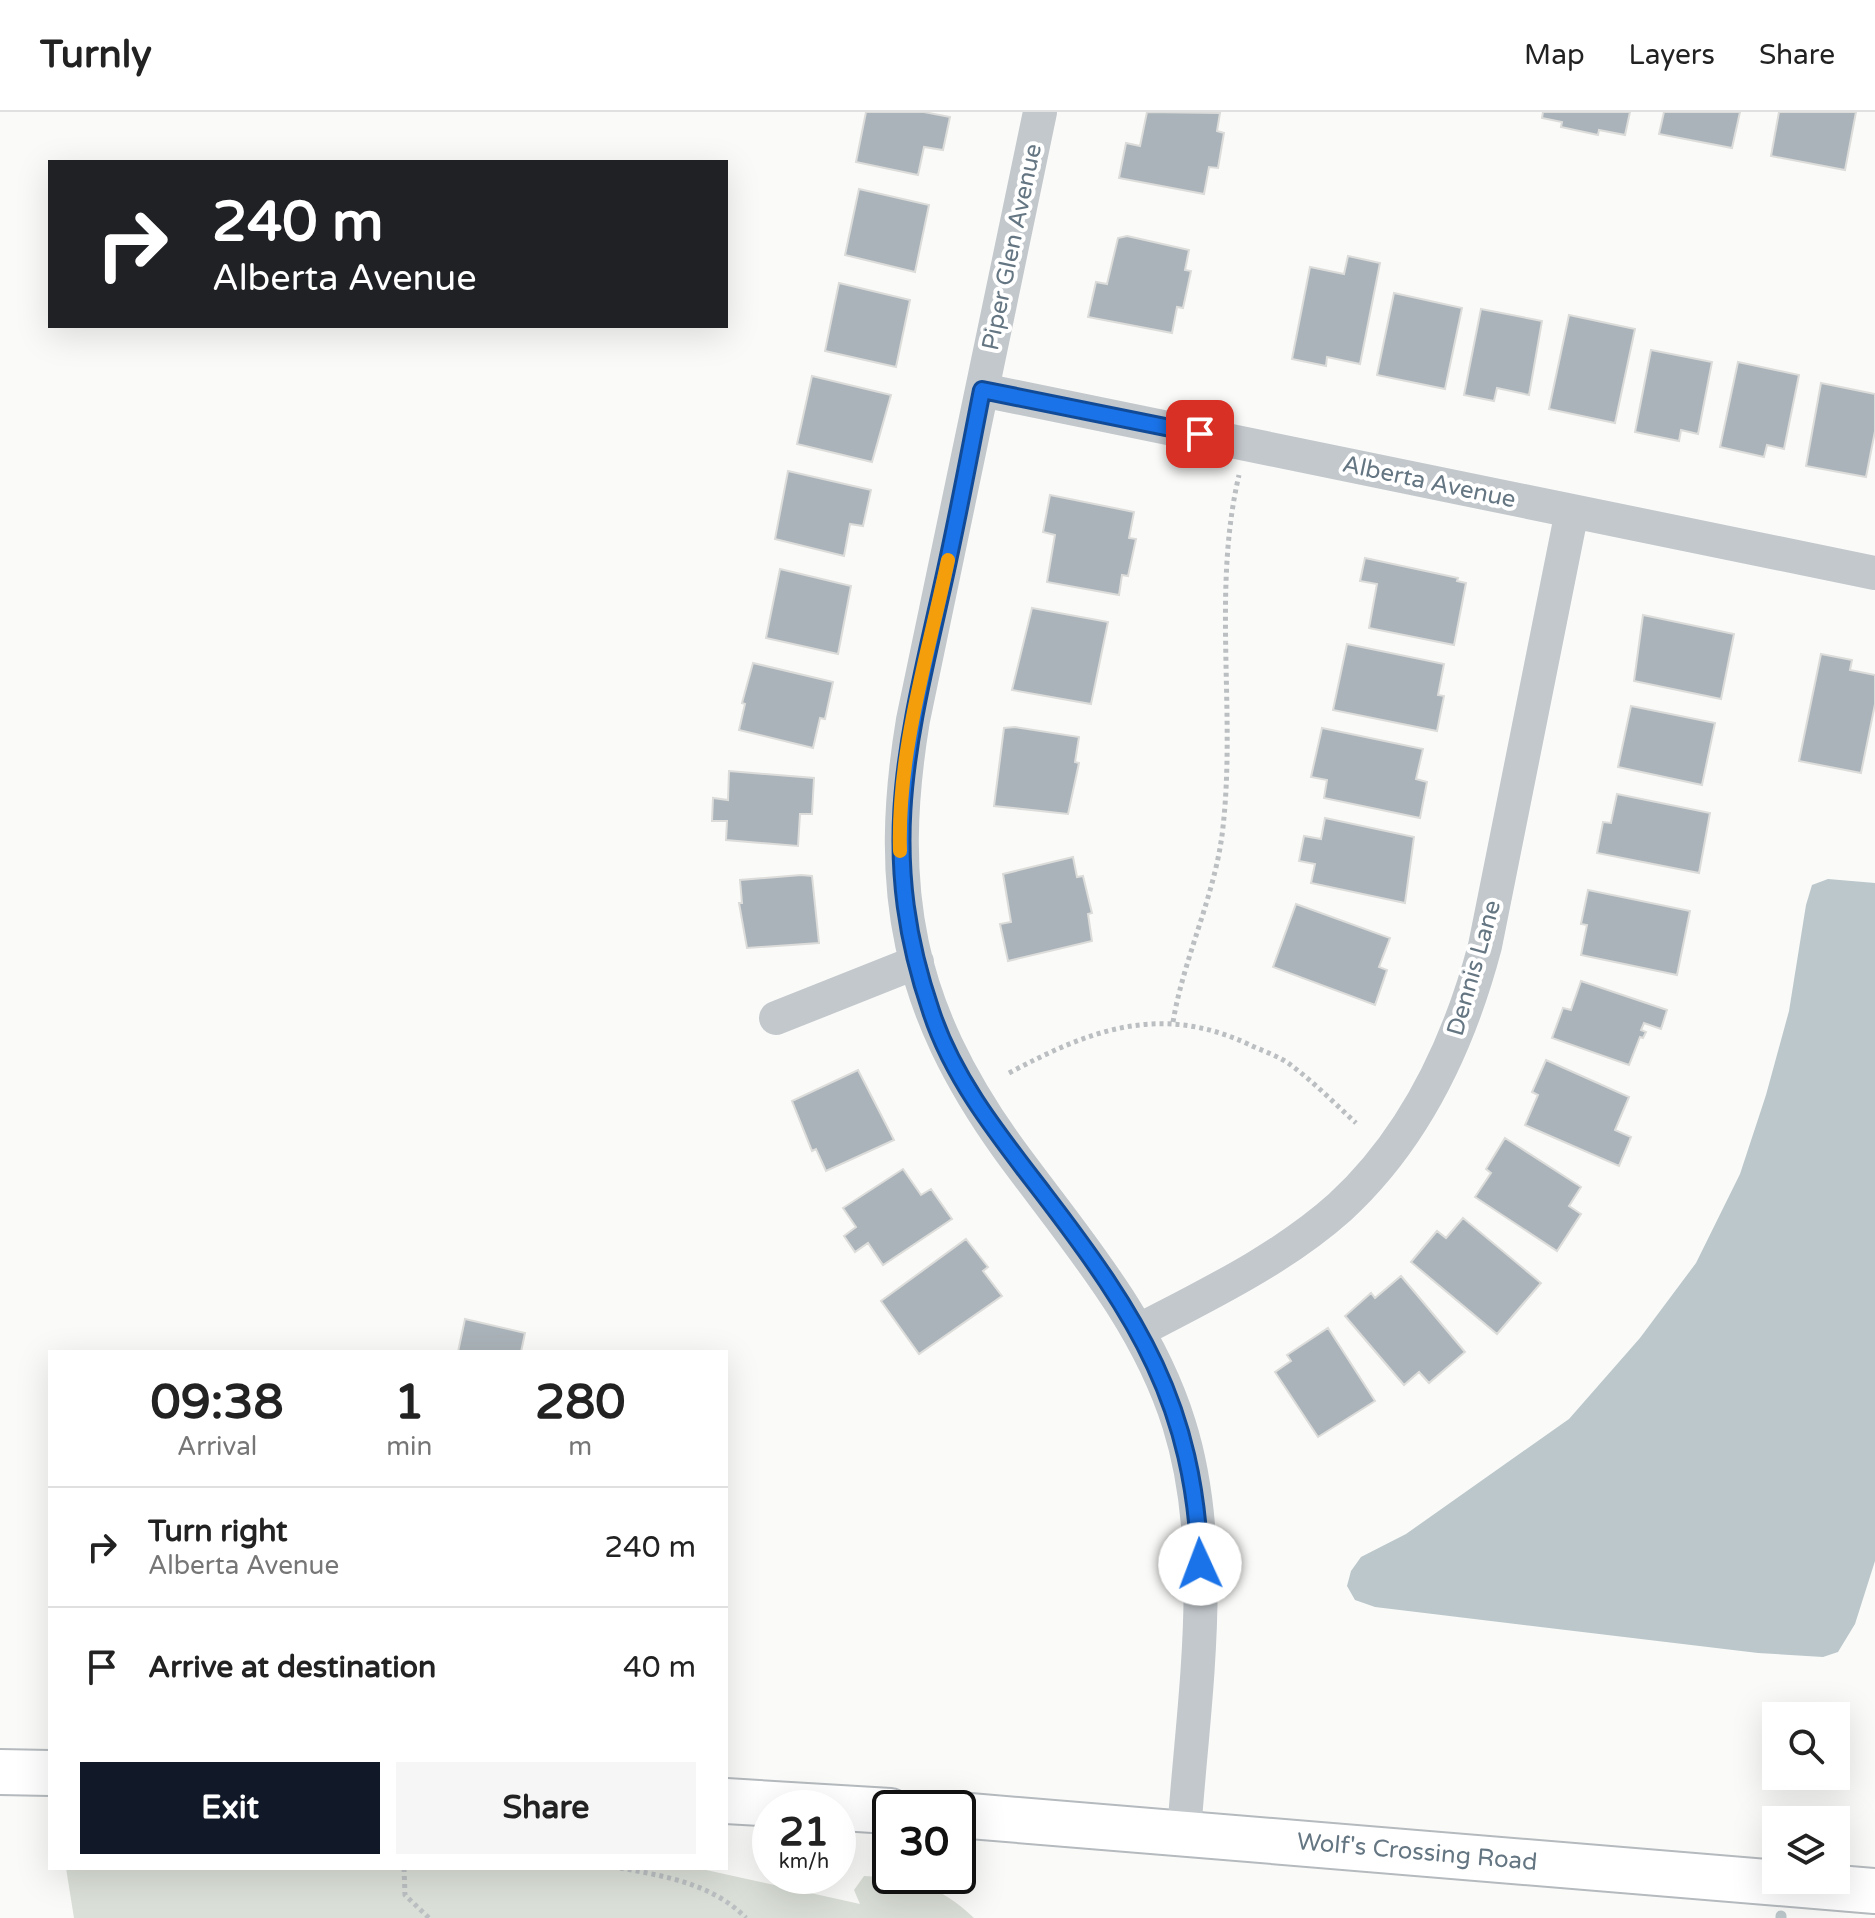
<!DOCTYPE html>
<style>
body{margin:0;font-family:"Varela Round",sans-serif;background:#f6f6f6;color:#222;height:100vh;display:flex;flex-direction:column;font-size:30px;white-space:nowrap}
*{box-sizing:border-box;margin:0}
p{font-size:26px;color:#767676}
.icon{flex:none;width:44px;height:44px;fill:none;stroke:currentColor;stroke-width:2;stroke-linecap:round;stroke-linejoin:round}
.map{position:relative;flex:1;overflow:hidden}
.panel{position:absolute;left:48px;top:1238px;width:680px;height:520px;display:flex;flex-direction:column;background:#fff;border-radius:0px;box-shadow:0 8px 32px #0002}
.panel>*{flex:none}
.top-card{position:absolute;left:48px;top:48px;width:680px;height:168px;border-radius:0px;box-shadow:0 8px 32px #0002;background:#202124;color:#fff;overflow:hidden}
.fabs{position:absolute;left:1762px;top:1590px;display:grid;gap:16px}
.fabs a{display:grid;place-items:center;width:88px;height:88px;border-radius:0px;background:#fff;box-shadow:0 8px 32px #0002;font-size:40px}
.speed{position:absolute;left:752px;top:1678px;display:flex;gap:16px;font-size:40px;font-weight:700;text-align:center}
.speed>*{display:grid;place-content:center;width:104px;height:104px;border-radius:50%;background:#fff;box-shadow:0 8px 32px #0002;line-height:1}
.speed small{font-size:20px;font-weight:400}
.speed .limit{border:4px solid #111;border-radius:12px;background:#fff;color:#111}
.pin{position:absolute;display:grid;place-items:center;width:68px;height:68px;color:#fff;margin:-34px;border-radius:16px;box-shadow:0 4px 12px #0006}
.me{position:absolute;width:88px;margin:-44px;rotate:358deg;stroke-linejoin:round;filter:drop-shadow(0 0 6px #0008)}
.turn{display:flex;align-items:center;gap:28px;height:168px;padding:0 32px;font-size:36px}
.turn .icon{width:104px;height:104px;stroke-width:2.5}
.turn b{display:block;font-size:56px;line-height:68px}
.eta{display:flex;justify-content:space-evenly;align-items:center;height:136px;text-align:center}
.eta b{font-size:48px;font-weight:800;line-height:56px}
.primary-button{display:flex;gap:16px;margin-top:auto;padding:16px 32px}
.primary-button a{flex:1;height:92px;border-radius:0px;background:#111827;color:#fff;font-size:32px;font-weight:800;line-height:92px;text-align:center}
.primary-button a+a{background:#f6f6f6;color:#222}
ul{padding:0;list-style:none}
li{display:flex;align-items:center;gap:24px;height:120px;padding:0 32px;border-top:2px solid #e0e0e0}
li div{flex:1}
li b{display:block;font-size:30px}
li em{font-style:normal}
header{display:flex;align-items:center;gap:48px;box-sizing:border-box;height:112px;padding:0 40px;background:#fff;border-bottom:2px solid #e0e0e0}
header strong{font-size:38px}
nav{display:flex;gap:44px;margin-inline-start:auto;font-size:28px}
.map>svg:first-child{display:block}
</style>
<header>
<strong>Turnly</strong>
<nav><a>Map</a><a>Layers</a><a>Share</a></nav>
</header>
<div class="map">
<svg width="1875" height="1806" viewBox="0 0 1875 1806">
<rect width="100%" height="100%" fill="#fafaf8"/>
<path fill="#dadfd7" d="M66,1756h631l163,36 -6,-14 10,-14c48,3 74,8 110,42h-900z"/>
<path fill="#bbc7cb" d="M1828,767l47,4v678l-20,63 -17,28 -15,5 -65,-4 -383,-46 -20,-7 -8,-14 4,-15 10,-14 45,-23 163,-115 71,-81 56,-75 44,-89 26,-79 23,-84 17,-106 6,-20z"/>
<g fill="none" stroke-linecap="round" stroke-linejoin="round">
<path stroke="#bbc7cb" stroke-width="11" d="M1781,1804v2"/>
</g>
<path fill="#aab3b9" stroke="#dcdcda" stroke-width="2" d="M866,0h58l26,5 -7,33 -19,-3 -6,28 -62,-13z
M1147,0l73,1 -3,18 7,2 -6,35 -9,-1 -5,27 -85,-16 7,-35 14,3z
M1543,0h87l-5,23 -26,-5 -1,5 -37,-8 1,-5 -20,-4z
M1664,0h76l-8,36 -73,-14z
M1779,0h77l-11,58 -74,-14z
M859,77l70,16 -14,67 -70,-17z
M1127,124l62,14 -4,20 6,1 -8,37 -6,-1 -5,26 -84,-16 8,-35 11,2 11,-46z
M1348,144l32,7 -20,101 -33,-7 -1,9 -34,-7 18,-92 34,7z
M839,171l71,17 -14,67 -71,-16z
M1394,181l68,15 -17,81 -68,-14z
M1481,197l61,12 -13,74 -32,-7 -3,13 -30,-6z
M1569,203l66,14 -20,94 -66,-14z
M1651,238l61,12 -14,72 -17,-4 -2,11 -44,-9z
M1738,250l61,13 -15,74 -17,-4 -3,12 -44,-10z
M812,264l79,19 -19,67 -75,-18z
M1821,271l54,11v37l-9,46 -60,-11z
M788,359l83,19 -8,36 -13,-2 -6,32 -69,-17z
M1050,383l84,17 -5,26 7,1 -8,37 -6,-1 -3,20 -72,-13 8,-47 -12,-3z
M1365,446l93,20 -1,3 9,2 -12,62 -85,-17 8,-44 -17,-3z
M780,457l71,17 -13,68 -72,-16z
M1032,496l76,14 -17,82 -79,-14z
M1643,503l91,19 -13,65 -87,-18z
M1347,532l97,20 -6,31 6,1 -7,35 -104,-21z
M1821,542l31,6 -2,10 25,5v29l-14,69 -62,-12z
M753,551l80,19 -8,37 -5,-1 -7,30 -74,-18 6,-26 -3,-1z
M1631,594l84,17 -13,62 -84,-18z
M1015,615l64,10 -4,25 4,1 -11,51 -74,-8 10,-78z
M1322,616l101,21 -7,30 11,3 -7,36 -96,-20 3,-18 -16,-3z
M729,659l85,7 -2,36h-12l-2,32 -72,-6 1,-19h-15l1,-23 15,2z
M1617,682l93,19 -11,60 -102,-20 6,-31 8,1z
M1325,706l89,19 -9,66 -94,-20 4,-19 -16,-3 5,-25 17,3z
M1073,745l4,20 6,-1 9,37 -4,1 4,27 -84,20 -8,-37 11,-2 -8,-48z
M801,763l11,1 7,67 -72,5 -8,-45h3l-2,-23z
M1588,778l102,21 -13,64 -96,-20 6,-30 -6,-1z
M1296,792l94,34 -11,29 8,3 -12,35 -102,-38z
M1581,869l86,29 -6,19 -17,-6 -3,7 5,2 -3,6 -3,-1 -11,28 -77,-27 11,-30 8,2z
M1546,948l83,37 -14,33 16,7 -12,29 -94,-41 13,-30 -6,-3z
M858,958l36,70 -68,31 -10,-22 -4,2 -20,-50z
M1505,1026l76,49 -12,19 12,8 -24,37 -82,-54 16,-24 -5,-4z
M903,1057l18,26 10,-6 21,30 -69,46 -15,-22 -13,9 -11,-16 12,-9 -13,-19z
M1463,1106l78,65 -44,51 -86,-72 26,-31 9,7z
M966,1127l22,28 -5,4 19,25 -83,58 -38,-53z
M1401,1164l64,76 -36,31 -10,-11 -15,13 -59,-69 26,-23 4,5z
M465,1207l60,14 -4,19h-63z
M1328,1216l47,73 -57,36 -43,-65 16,-11 -4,-6z"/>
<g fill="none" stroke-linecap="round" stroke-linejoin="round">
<g stroke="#b5babe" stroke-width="48">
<path id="major" d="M0,1660l50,1
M726,1689l164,10
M958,1703l917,76"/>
</g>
<path stroke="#bbbfc2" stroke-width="5" stroke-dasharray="4 4" stroke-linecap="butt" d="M1173,910c11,-66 43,-128 50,-195 13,-117 -11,-237 16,-352
M1009,961c81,-43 150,-70 239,-29 14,7 32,12 44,22 23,17 43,38 64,57
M404,1756l1,27 24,23
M620,1756c45,8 93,16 126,50"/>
<path stroke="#c3c8cc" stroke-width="34" d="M1040,0l-127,608c-28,169 -6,287 95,428 64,88 138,170 171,276 40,127 14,278 5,409
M982,278l893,183
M776,906l141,-56
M1138,1219c69,-36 144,-72 202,-124 76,-70 119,-163 145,-261l87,-435"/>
<use href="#major" stroke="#fff" stroke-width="44"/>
</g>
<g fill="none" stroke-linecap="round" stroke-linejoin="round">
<g stroke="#114b97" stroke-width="20">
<path id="route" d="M1200,322l-218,-44c-13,66 -25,132 -40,198 -35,156 -65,265 -11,423 22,68 69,126 112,182 95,124 151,211 157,371"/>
</g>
<use href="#route" stroke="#1a73e8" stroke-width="14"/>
<path stroke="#f59e0b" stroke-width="14" d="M900,739c-3,-98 28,-196 48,-291"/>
</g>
<g text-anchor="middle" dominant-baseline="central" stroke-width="8" stroke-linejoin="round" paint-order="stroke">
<g font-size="24" fill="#657683" stroke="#fff">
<text transform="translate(1012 135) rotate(-78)">Piper Glen Avenue</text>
<text transform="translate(1429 370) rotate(12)">Alberta Avenue</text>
<text transform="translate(1474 856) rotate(-74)">Dennis Lane</text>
<text transform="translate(1417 1740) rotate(5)">Wolf's Crossing Road</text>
</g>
</g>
</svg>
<div class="fabs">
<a><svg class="icon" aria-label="search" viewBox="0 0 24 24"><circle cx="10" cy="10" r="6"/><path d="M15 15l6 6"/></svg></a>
<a><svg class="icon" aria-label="layers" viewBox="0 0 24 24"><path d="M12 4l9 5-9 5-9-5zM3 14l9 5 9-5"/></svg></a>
</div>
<div class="speed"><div>21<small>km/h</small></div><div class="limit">30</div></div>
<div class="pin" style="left:1200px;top:322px;background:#d93025"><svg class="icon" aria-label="arrive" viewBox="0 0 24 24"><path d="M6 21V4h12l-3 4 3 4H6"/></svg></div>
<svg class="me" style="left:1200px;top:1452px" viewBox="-20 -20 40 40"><circle r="19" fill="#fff"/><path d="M0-13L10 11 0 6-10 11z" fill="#1a73e8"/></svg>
<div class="top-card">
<div class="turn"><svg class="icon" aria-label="right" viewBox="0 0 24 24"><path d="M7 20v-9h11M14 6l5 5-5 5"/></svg><div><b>240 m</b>Alberta Avenue</div></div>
</div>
<section class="panel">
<div class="eta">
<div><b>09:38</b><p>Arrival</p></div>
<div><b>1</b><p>min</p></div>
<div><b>280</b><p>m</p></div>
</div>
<ul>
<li><svg class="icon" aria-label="right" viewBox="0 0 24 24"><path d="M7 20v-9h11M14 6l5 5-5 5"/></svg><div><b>Turn right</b><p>Alberta Avenue</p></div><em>240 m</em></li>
<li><svg class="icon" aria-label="arrive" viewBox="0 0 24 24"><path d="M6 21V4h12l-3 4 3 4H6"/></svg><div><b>Arrive at destination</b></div><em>40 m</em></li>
</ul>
<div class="primary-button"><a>Exit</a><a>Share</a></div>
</section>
</div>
